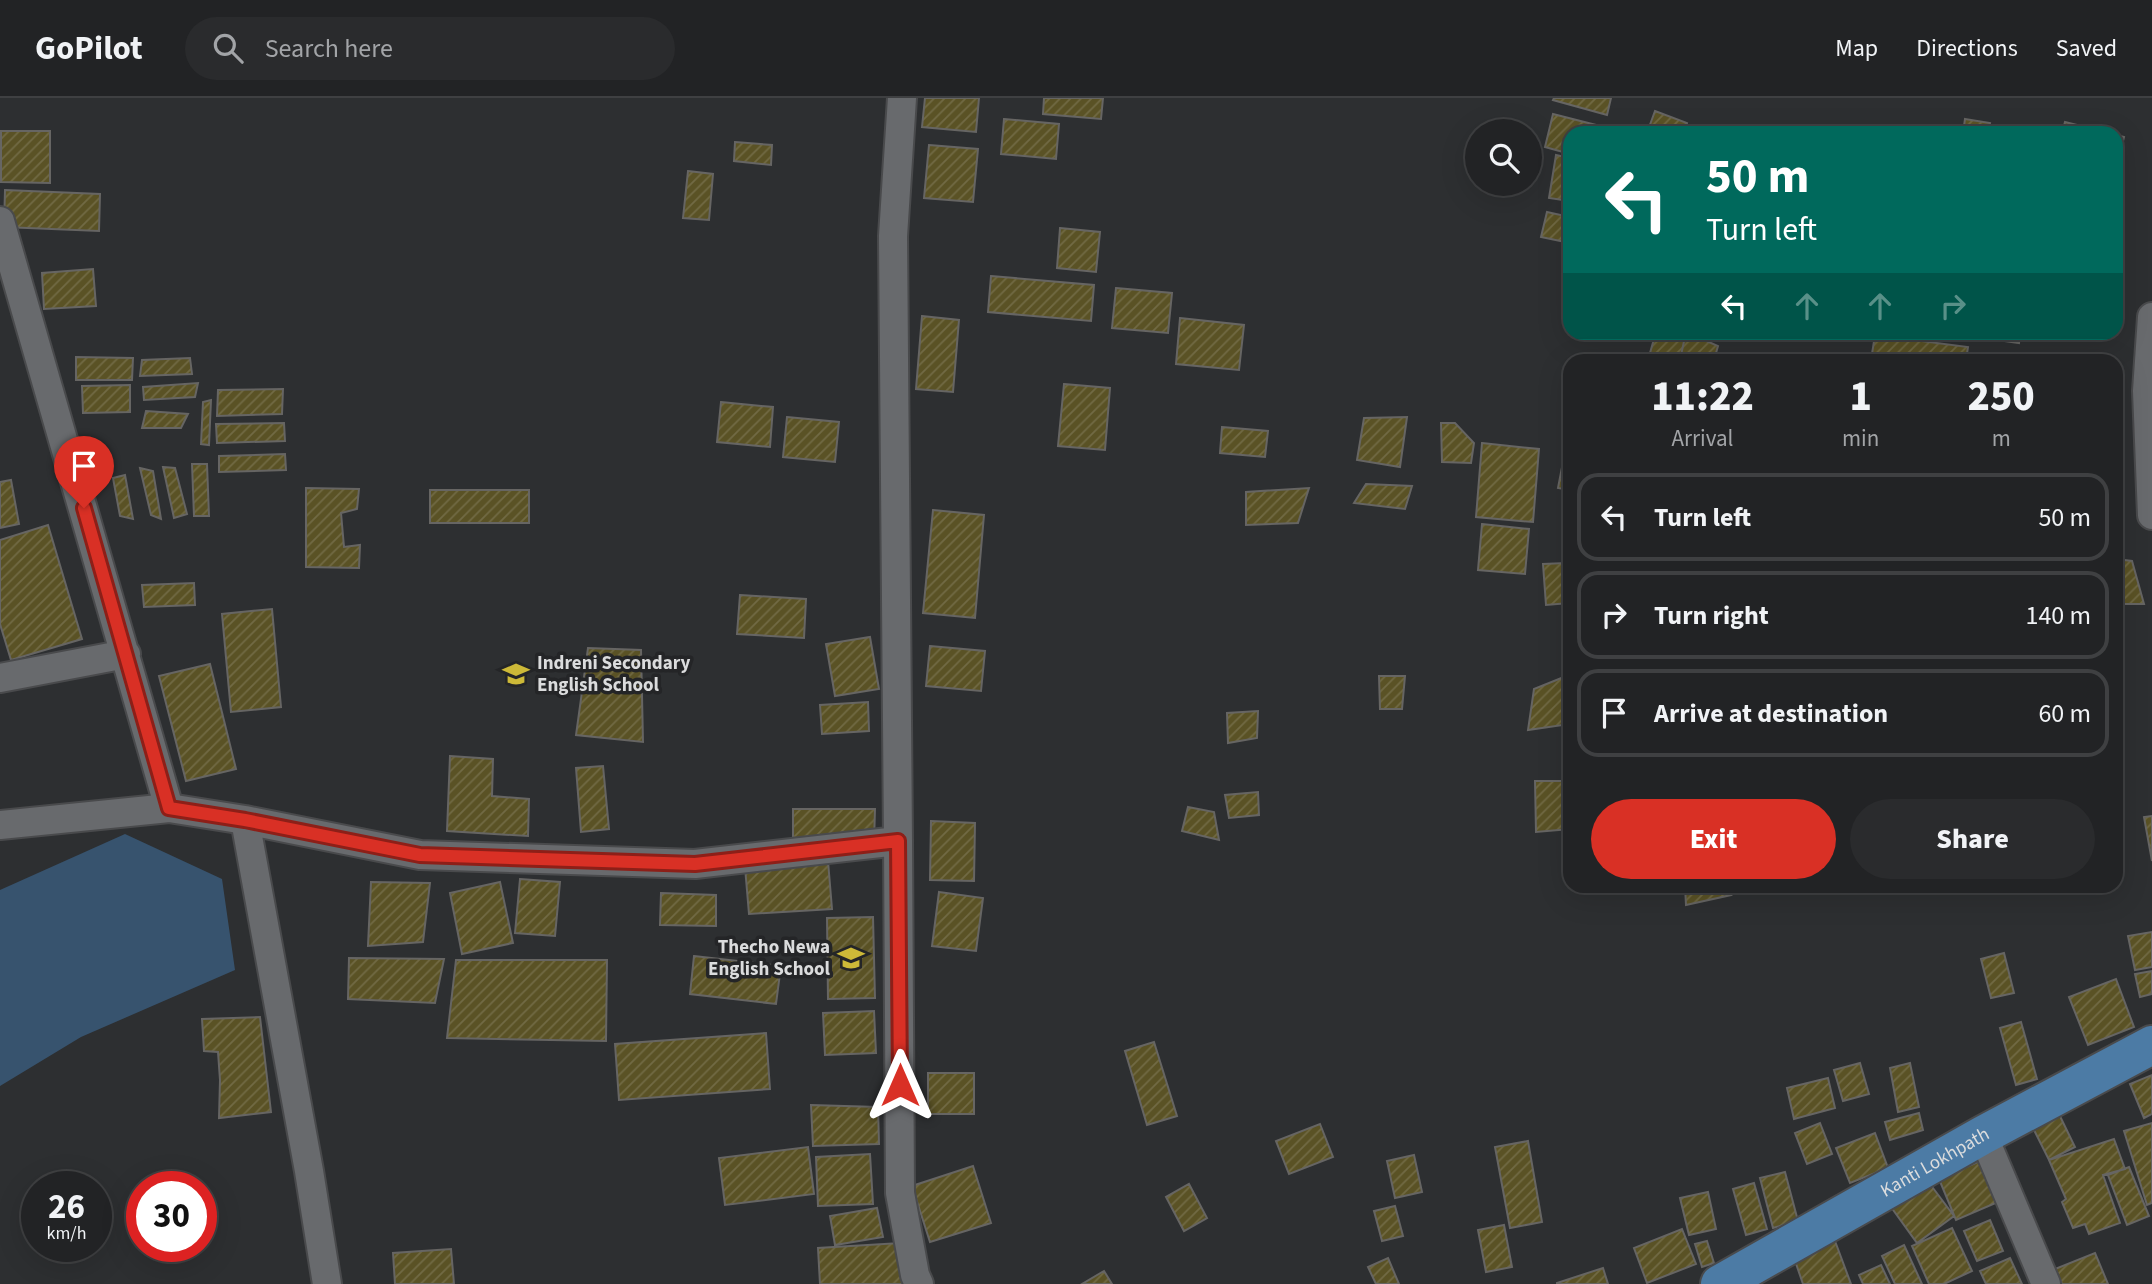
<!DOCTYPE html>
<style>
body{margin:0;font-family:"Source Sans 3",sans-serif;background:#2a2b2d;color:#f1f3f6;height:100vh;display:flex;flex-direction:column;font-size:26px;white-space:nowrap}
*{box-sizing:border-box;margin:0}
p{font-size:23px;color:#a2a4a7}
.icon{flex:none;width:38px;height:38px;fill:none;stroke:currentColor;stroke-width:2;stroke-linecap:round;stroke-linejoin:round}
.map{position:relative;flex:1;overflow:hidden}
.side{position:absolute;left:1563px;top:256px;width:560px;height:539px;display:flex;flex-direction:column;background:#222325;border-radius:21px;box-shadow:0 7px 28px #0002,0 0 0 2px #3f4042}
.side>*{flex:none}
.guide{position:absolute;left:1563px;top:28px;width:560px;height:214px;border-radius:21px;box-shadow:0 7px 28px #0002,0 0 0 2px #3f4042;background:#00695c;color:#fff;overflow:hidden}
.controls{position:absolute;left:1465px;top:21px;display:grid;gap:14px}
.controls a{display:grid;place-items:center;width:77px;height:77px;border-radius:50%;background:#222325;box-shadow:0 7px 28px #0002,0 0 0 2px #3f4042;font-size:35px}
.speed{position:absolute;left:21px;top:1073px;display:flex;gap:14px;font-size:35px;font-weight:700;text-align:center}
.speed>*{display:grid;place-content:center;width:91px;height:91px;border-radius:50%;background:#222325;box-shadow:0 7px 28px #0002,0 0 0 2px #3f4042;line-height:1}
.speed small{font-size:18px;font-weight:400}
.speed .limit{border:10px solid #d22;background:#fff;color:#111}
.pin{position:absolute;display:grid;place-items:center;width:60px;height:60px;color:#fff;margin:-72px -30px;border-radius:50% 50% 50% 0;rotate:-45deg;box-shadow:0 0 7px #0007}
.pin .icon{rotate:45deg}
.me{position:absolute;width:77px;margin:-38px;rotate:0deg;stroke-linejoin:round;filter:drop-shadow(0 0 5px #0008)}
.turn{display:flex;align-items:center;gap:24px;height:147px;padding:0 28px;font-size:32px}
.turn .icon{width:91px;height:91px;stroke-width:2.5}
.turn b{display:block;font-size:49px;line-height:60px}
.lanes{display:flex;align-items:center;height:66px;padding:0 28px;background:#0003;justify-content:center;gap:35px;direction:ltr}
.lanes .off{opacity:.35}
.eta{display:flex;justify-content:space-evenly;align-items:center;height:119px;text-align:center}
.eta b{font-size:42px;font-weight:800;line-height:49px}
.primary-button{display:flex;gap:14px;margin-top:auto;padding:14px 28px}
.primary-button a{flex:1;height:80px;border-radius:42px;background:#d93025;color:#fff;font-size:28px;font-weight:800;line-height:80px;text-align:center}
.primary-button a+a{background:#2a2b2d;color:#f1f3f6}
ul{padding:0;list-style:none}
li{display:flex;align-items:center;gap:21px;height:88px;margin:0 14px 10px;padding:0 14px;border:4px solid #3f4042;border-radius:21px}
li div{flex:1}
li b{display:block;font-size:26px}
li em{font-style:normal}
header{display:flex;align-items:center;gap:42px;box-sizing:border-box;height:98px;padding:0 35px;background:#222325;border-bottom:2px solid #3f4042}
header strong{font-size:33px}
nav{display:flex;gap:38px;margin-inline-start:auto;font-size:24px}
.search{width:490px;height:63px;background:#2a2b2d;display:flex;align-items:center;gap:18px;box-sizing:border-box;padding:0 24px;border-radius:38px;color:#a2a4a7;font-size:26px}
.map>svg:first-child{display:block}
</style>
<header>
<strong>GoPilot</strong>
<div class="search"><svg class="icon" aria-label="search" viewBox="0 0 24 24"><circle cx="10" cy="10" r="6"/><path d="M15 15l6 6"/></svg>Search here</div>
<nav><a>Map</a><a>Directions</a><a>Saved</a></nav>
</header>
<div class="map">
<svg width="2152" height="1186" viewBox="0 0 2152 1186">
<defs>
<pattern id="building-hatch" width="6" height="6" patternUnits="userSpaceOnUse" patternTransform="scale(1.75)"><rect width="6" height="6" fill="#5a5225"/><path d="M-1 1l2-2M0 6l6-6M5 7l2-2" fill="none" stroke="#716a44"/></pattern>
</defs>
<rect width="100%" height="100%" fill="#2d2f31"/>
<path fill="#37536e" d="M125,736l97,45 13,91 -154,67 -81,49v-196z"/>
<path fill="url(#building-hatch)" stroke="#666563" stroke-width="2" d="M925,0h54l-3,34 -54,-5z
M1044,0h59l-2,21 -58,-5z
M1554,0h57l-4,17 -54,-15z
M1655,13l32,12 -3,10h-37z
M1553,16l59,15 -1,4h-41v21l-25,-7z
M1004,21l55,5 -3,35 -55,-5z
M1965,21l25,4 -2,10h-25z
M2065,24l44,11h-47z
M1,33h49v52l-49,-1z
M2116,37l8,2 -8,32z
M735,44l37,3 -1,20 -37,-4z
M929,47l49,4 -5,53 -49,-4z
M1556,57l14,3v43l-21,-3z
M688,73l25,3 -4,46 -26,-2z
M5,92l95,4 -1,37 -95,-4z
M1547,114l23,5v26l-29,-6z
M1060,130l40,4 -4,40 -39,-4z
M93,171l3,37 -52,3 -2,-36z
M991,178l103,9 -3,36 -103,-9z
M1116,190l56,5 -4,40 -56,-5z
M922,218l37,4 -6,72 -37,-3z
M1180,220l64,7 -5,45 -63,-6z
M1656,234h30l-6,28h-32z
M1686,234l32,14 -4,14h-34z
M1977,234h43l-1,11 -43,-6z
M1875,237l93,12 -2,13h-95z
M76,259l57,1 -1,22h-56z
M190,260l2,16 -52,2 2,-16z
M198,285l-3,14 -51,3 -1,-13z
M1064,286l46,4 -5,62 -47,-4z
M130,287v27l-47,1 -1,-27z
M283,291l-1,25 -65,2 1,-26z
M211,302l-2,45 -8,-1 2,-42z
M721,304l52,5 -3,40 -53,-5z
M146,313l42,3 -7,14h-39z
M787,319l52,5 -4,40 -52,-5z
M1407,319l-7,50 -43,-7 7,-42z
M284,325l1,18 -68,2 -1,-19z
M1441,325h14l19,20 -3,20 -29,-1z
M1222,329l46,4 -3,26 -45,-4z
M1482,345l57,6 -6,73 -57,-5z
M2116,352h4l-2,39h-2z
M285,356l1,16 -67,2v-16z
M1564,359l6,1v32l-12,-2z
M192,366h15l2,52h-15z
M163,369l12,1 12,46 -13,4z
M140,370l13,3 8,48 -10,-4z
M125,377l8,44 -13,-3 -7,-38z
M11,382l8,44 -19,4v-46z
M1366,386l46,2 -7,23 -51,-6z
M306,390l53,1 -2,20 -16,4 3,34 16,-2 -1,23 -53,-1z
M1309,390l-11,35 -52,2v-33z
M430,392h99v33h-99z
M933,412l51,5 -9,103 -52,-5z
M1482,426l47,5 -4,45 -47,-4z
M48,427l34,114 -71,21 -11,-36v-84z
M2116,461l16,2 12,43h-20l-1,-28h-7z
M1566,465l3,40 -23,2 -3,-41z
M194,485l1,22 -51,2 -2,-22z
M740,497l66,4 -2,39 -67,-4z
M272,511l9,98 -50,5 -9,-98z
M870,539l9,52 -44,7 -9,-52z
M930,548l55,5 -4,40 -55,-5z
M588,550l53,2 2,92 -67,-7z
M210,566l26,105 -50,12 -27,-105z
M1379,578h26l-3,33h-22z
M1564,579l6,47 -42,6 6,-41z
M868,604l1,29 -47,3 -2,-29z
M1258,613l-1,27 -29,5 -1,-30z
M450,658l43,3 -1,37 37,3 -1,37 -81,-5z
M603,668l6,63 -28,3 -5,-64z
M1535,683h35v48l-34,3z
M1258,694l1,23 -30,3 -4,-23z
M1188,709l26,5 5,28 -37,-9z
M793,711h82l-1,34 -81,-1z
M2152,718v45l-8,-44z
M931,723l44,2 -1,58 -44,-1z
M828,763l4,48 -83,5 -4,-47z
M520,781l40,3 -5,54 -40,-3z
M371,784l59,1 -7,59 -55,4z
M500,784l13,61 -51,11 -12,-61z
M1685,788h39l7,9 -45,10z
M939,794l44,6 -7,53 -44,-5z
M661,795l55,2v31l-56,-1z
M873,819l2,81 -47,1 -1,-81z
M2152,834v35l-17,3 -7,-34z
M2004,855l10,40 -23,5 -10,-39z
M694,858l87,10 -5,38 -86,-10z
M349,860l95,1 -9,44 -87,-4z
M456,862h151l-1,81 -159,-3z
M2152,873v23l-12,3 -5,-23z
M2116,881l18,48 -46,18 -19,-48z
M874,913l2,42 -51,2 -2,-42z
M260,919l11,95 -52,6 1,-38 -2,-28 -14,-1 -2,-32z
M2021,924l16,57 -21,6 -16,-57z
M766,935l4,56 -151,11 -4,-56z
M1154,944l23,74 -30,9 -22,-74z
M1860,965l9,31 -26,7 -9,-31z
M1910,965l9,44 -21,5 -8,-44z
M928,975h46v41h-46z
M2152,977v39l-8,4 -14,-34z
M1828,980l7,30 -41,11 -7,-31z
M811,1007l67,2 1,37 -66,2z
M2057,1012l18,37 -26,13 -18,-36z
M1919,1015l4,17 -33,10 -5,-18z
M1820,1025l12,31 -25,10 -12,-31z
M2152,1025v80l-5,2 -23,-74z
M1320,1026l13,33 -44,17 -13,-33z
M1875,1035l13,35 -38,15 -14,-35z
M2114,1041l11,30 -22,6 17,48 -31,11 -4,-10 -12,4 -11,-26 4,-3 -17,-39z
M1528,1043l14,81 -32,6 -15,-81z
M808,1049l6,47 -89,11 -6,-47z
M870,1056l3,50 -55,2 -2,-49z
M1414,1057l8,37 -27,6 -8,-37z
M1980,1063l18,41 -42,18 -17,-41z
M973,1068l18,57 -61,19 -18,-56z
M2129,1069l20,49 -22,9 -19,-50z
M1785,1074l13,49 -25,7 -13,-50z
M1927,1082l27,36 -37,27 -26,-36z
M1754,1085l13,46 -21,6 -13,-46z
M1189,1086l18,34 -23,13 -18,-34z
M1708,1094l8,37 -27,6 -9,-37z
M1395,1108l8,30 -21,5 -8,-30z
M877,1110l6,29 -48,8 -5,-29z
M1990,1122l13,31 -26,10 -13,-30z
M1504,1127l8,42 -26,5 -8,-42z
M1952,1130l20,43 -28,13h-15l-17,-38z
M1682,1131l14,35 -49,19 -13,-35z
M1707,1143l7,22 -12,4 -7,-23z
M1835,1143l16,43h-48l-10,-29z
M900,1145l2,41h-82l-2,-36z
M1904,1147l18,39h-27l-13,-28z
M451,1151l3,35h-59l-2,-31z
M2095,1155l13,31h-46l-7,-15z
M1388,1160l11,26h-23l-8,-17z
M2010,1160l12,26h-36l-6,-13z
M1881,1167l9,19h-27l-4,-9z
M1603,1170l5,16h-51v-1z
M1104,1173l8,13h-30z"/>
<g fill="none" stroke-linecap="round" stroke-linejoin="round">
<g stroke="#494a4c" stroke-width="32">
<path id="street" d="M0,123l169,587
M2152,219l-5,74 5,124
M0,580l126,-24
M245,722l175,35 275,9 203,-23 2,352 15,82 4,9
M0,727l169,-17 76,12 64,351 18,113
M898,743l-5,-605 9,-138
M1983,1037l63,149"/>
</g>
<g stroke="#494a4c" stroke-width="42">
<g id="primary">
<path id="s1" d="M1720,1186l263,-149 169,-90"/>
</g>
</g>
<use href="#street" stroke="#686a6d" stroke-width="28"/>
<use href="#primary" stroke="#4c7ba5" stroke-width="38"/>
</g>
<g fill="none" stroke-linecap="round" stroke-linejoin="round">
<g stroke="#8d1f18" stroke-width="18">
<path id="route" d="M84,410l85,300 76,12 175,35 275,9 203,-23 2,244"/>
</g>
<use href="#route" stroke="#d93025" stroke-width="12"/>
</g>
<defs>
<g id="school-bare" transform="scale(2.1)"><path d="M0-5L7-2L0 1L-7-2ZM-4 1L0 2.5L4 1V4Q0 6-4 4Z" fill="#cdb938" stroke="#242527" stroke-width="2.5" paint-order="stroke"/></g>
</defs>
<g fill-rule="evenodd">
<use href="#school-bare" x="516" y="576"/>
<use href="#school-bare" x="851" y="860"/>
</g>
<g text-anchor="middle" dominant-baseline="central" stroke-width="7" stroke-linejoin="round" paint-order="stroke">
<g font-size="19" font-weight="bold" fill="#dbdcdd" stroke="#242527" text-anchor="start">
<text x="537" y="565">Indreni Secondary<tspan x="537" dy="22">English School</tspan></text>
<text x="830" y="849" text-anchor="end">Thecho Newa<tspan x="830" dy="22">English School</tspan></text>
</g>
<g font-size="19" fill="#dbdcdd" stroke="#242527">
<text stroke="none"><textPath href="#s1" startOffset="247">Kanti Lokhpath</textPath></text>
</g>
</g>
</svg>
<div class="controls">
<a><svg class="icon" aria-label="search" viewBox="0 0 24 24"><circle cx="10" cy="10" r="6"/><path d="M15 15l6 6"/></svg></a>
</div>
<div class="speed"><div>26<small>km/h</small></div><div class="limit">30</div></div>
<div class="pin" style="left:84px;top:410px;background:#d93025"><svg class="icon" aria-label="arrive" viewBox="0 0 24 24"><path d="M6 21V4h12l-3 4 3 4H6"/></svg></div>
<svg class="me" style="left:900px;top:987px" viewBox="-20 -20 40 40"><path d="M0-17L14 15 0 8-14 15z" fill="#d93025" stroke="#fff" stroke-width="4"/></svg>
<div class="guide">
<div class="turn"><svg class="icon" aria-label="left" viewBox="0 0 24 24"><path d="M17 20v-9H6M10 6l-5 5 5 5"/></svg><div><b>50 m</b>Turn left</div></div>
<div class="lanes"><svg class="icon" aria-label="left" viewBox="0 0 24 24"><path d="M17 20v-9H6M10 6l-5 5 5 5"/></svg><svg class="icon off" aria-label="ahead" viewBox="0 0 24 24"><path d="M12 20V5M6 11l6-6 6 6"/></svg><svg class="icon off" aria-label="ahead" viewBox="0 0 24 24"><path d="M12 20V5M6 11l6-6 6 6"/></svg><svg class="icon off" aria-label="right" viewBox="0 0 24 24"><path d="M7 20v-9h11M14 6l5 5-5 5"/></svg></div>
</div>
<section class="side">
<div class="eta">
<div><b>11:22</b><p>Arrival</p></div>
<div><b>1</b><p>min</p></div>
<div><b>250</b><p>m</p></div>
</div>
<ul>
<li><svg class="icon" aria-label="left" viewBox="0 0 24 24"><path d="M17 20v-9H6M10 6l-5 5 5 5"/></svg><div><b>Turn left</b></div><em>50 m</em></li>
<li><svg class="icon" aria-label="right" viewBox="0 0 24 24"><path d="M7 20v-9h11M14 6l5 5-5 5"/></svg><div><b>Turn right</b></div><em>140 m</em></li>
<li><svg class="icon" aria-label="arrive" viewBox="0 0 24 24"><path d="M6 21V4h12l-3 4 3 4H6"/></svg><div><b>Arrive at destination</b></div><em>60 m</em></li>
</ul>
<div class="primary-button"><a>Exit</a><a>Share</a></div>
</section>
</div>
